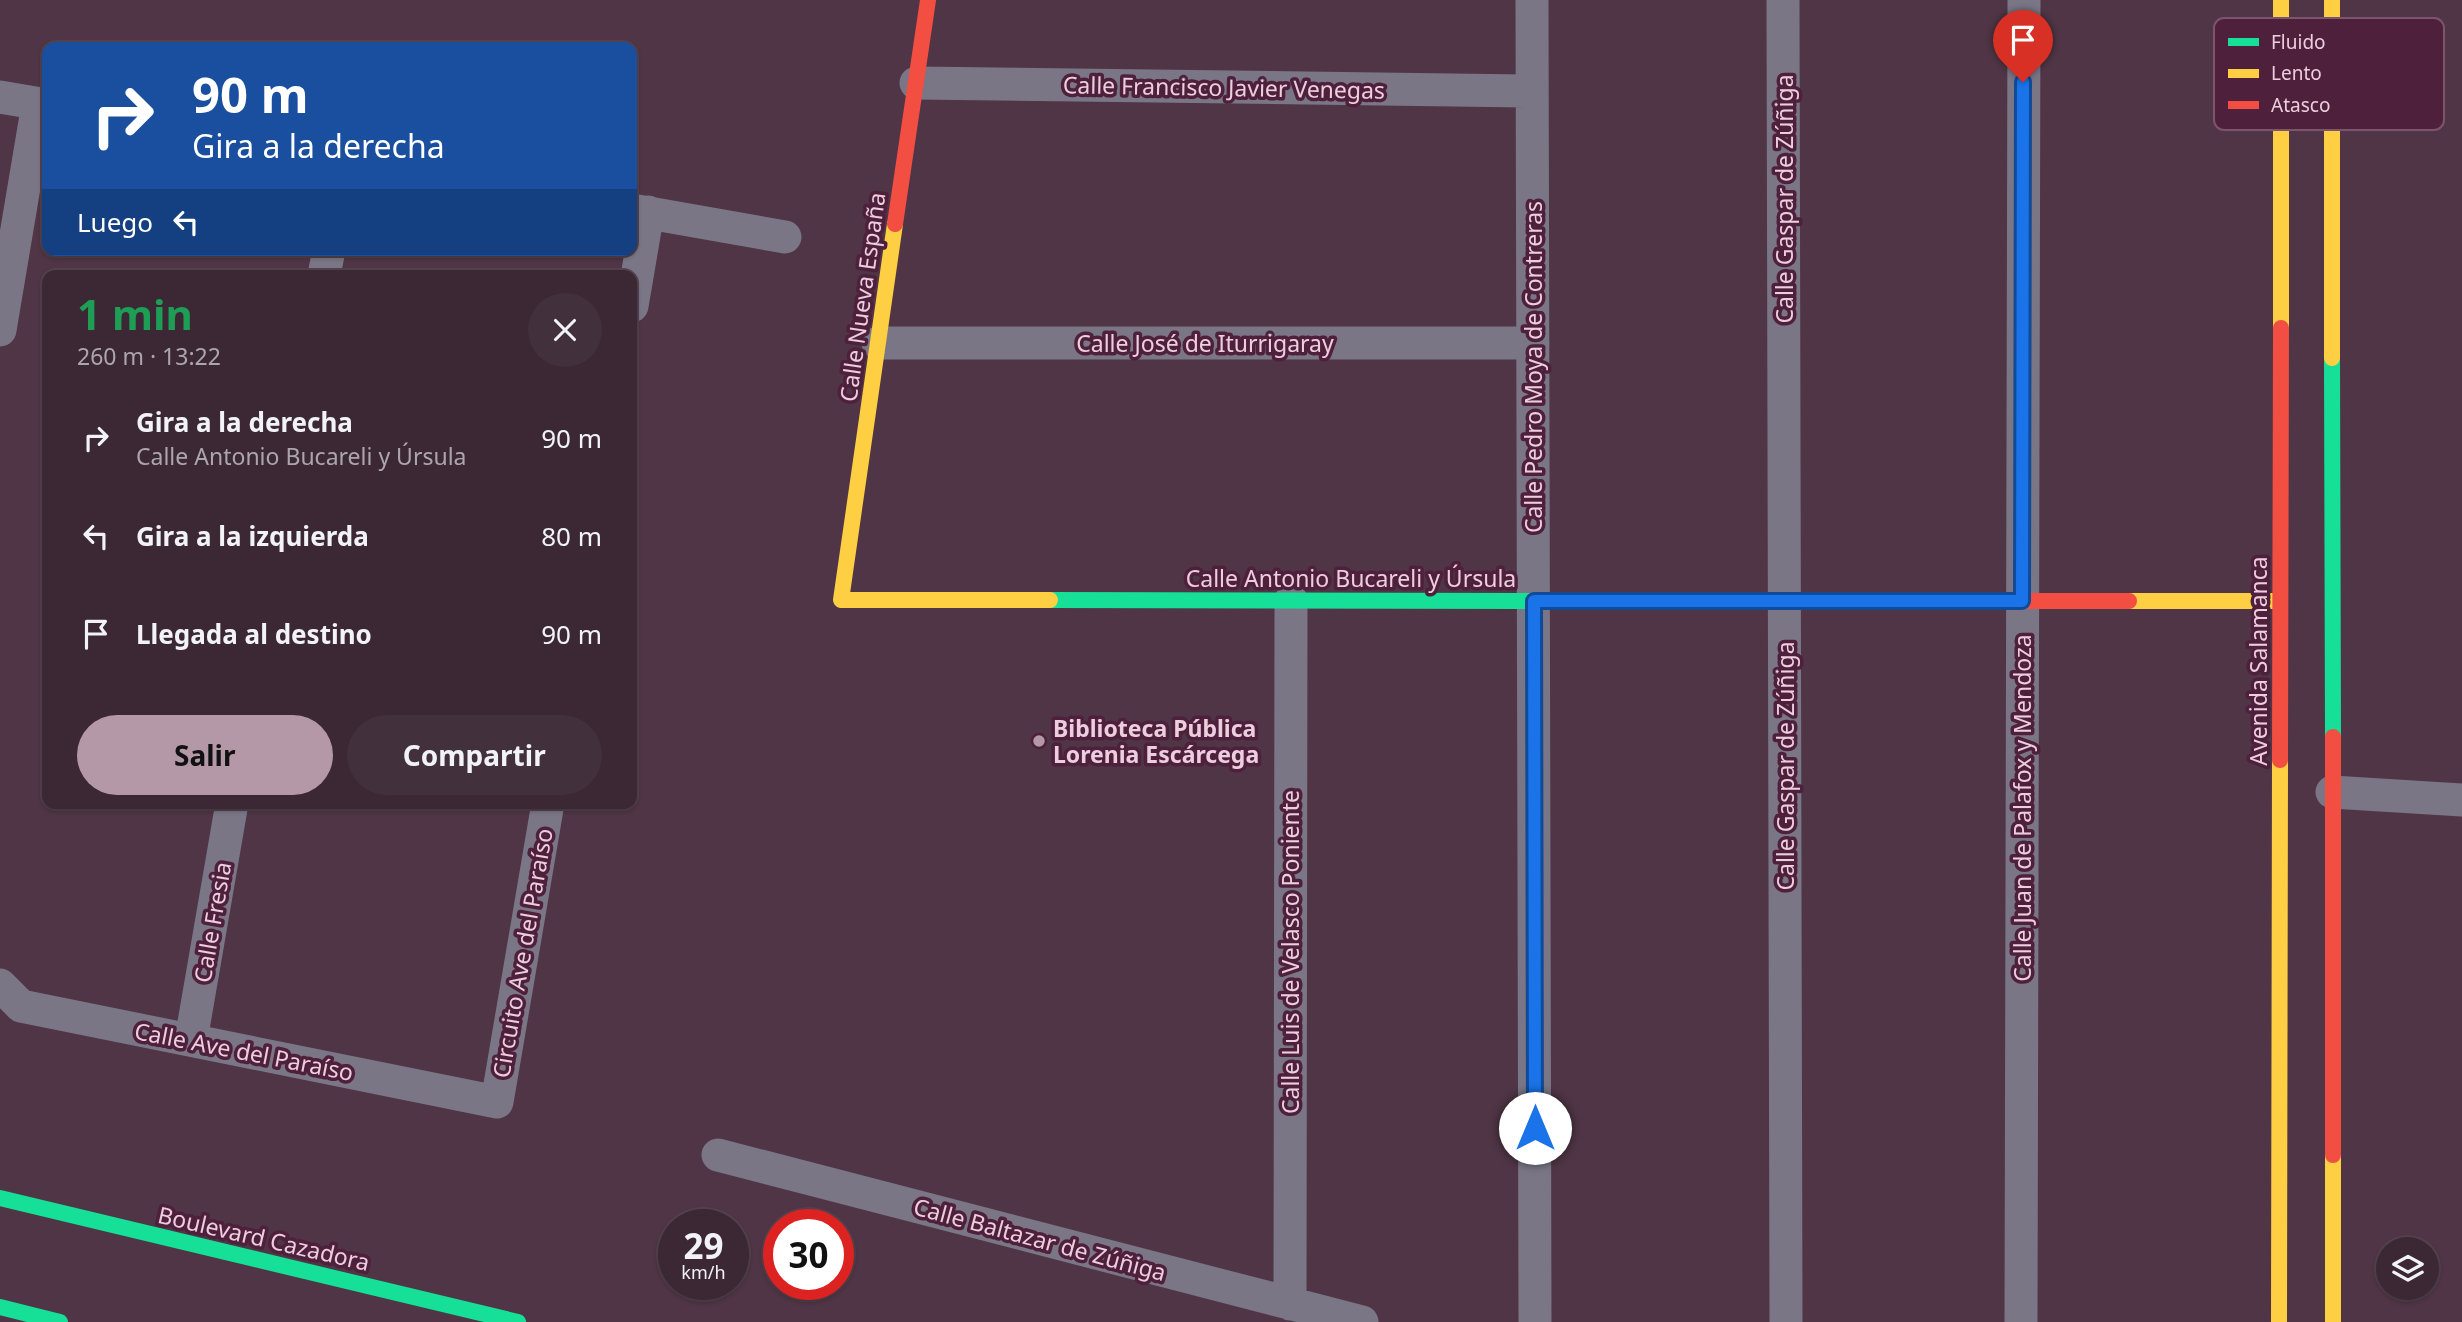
<!DOCTYPE html>
<html lang="es">
<meta charset="utf-8">
<style>
body{margin:0;font-family:"Noto Sans",sans-serif;background:#42303c;color:#f1f3f6;height:100vh;display:flex;flex-direction:column;font-size:26px;white-space:nowrap}
*{box-sizing:border-box;margin:0}
p{font-size:23px;color:#aca6ac}
.icon{flex:none;width:38px;height:38px;fill:none;stroke:currentColor;stroke-width:2;stroke-linecap:round;stroke-linejoin:round}
.map{position:relative;flex:1;overflow:hidden}
.side{position:absolute;left:42px;top:270px;width:595px;height:539px;display:flex;flex-direction:column;background:#3b2834;border-radius:14px;box-shadow:0 2px 5px #0004,0 0 0 2px #54444f}
.side>*{flex:none}
.guide{position:absolute;left:42px;top:42px;width:595px;height:214px;border-radius:14px;box-shadow:0 2px 5px #0004,0 0 0 2px #54444f;background:#1a4fa0;color:#fff;overflow:hidden}
.controls{position:absolute;left:2376px;top:1237px;display:grid;gap:14px}
.controls a{display:grid;place-items:center;width:63px;height:63px;border-radius:50%;background:#3b2834;box-shadow:0 2px 5px #0004,0 0 0 2px #54444f;font-size:35px}
.speed{position:absolute;left:658px;top:1209px;display:flex;gap:14px;font-size:35px;font-weight:700;text-align:center}
.speed>*{display:grid;place-content:center;width:91px;height:91px;border-radius:50%;background:#3b2834;box-shadow:0 2px 5px #0004,0 0 0 2px #54444f;line-height:1}
.speed small{font-size:18px;font-weight:400}
.speed .limit{border:10px solid #d22;background:#fff;color:#111}
.pin{position:absolute;display:grid;place-items:center;width:60px;height:60px;color:#fff;margin:-72px -30px;border-radius:50% 50% 50% 0;rotate:-45deg;box-shadow:0 0 7px #0007}
.pin .icon{rotate:45deg}
.me{position:absolute;width:77px;margin:-38px;rotate:0deg;stroke-linejoin:round;filter:drop-shadow(0 0 5px #0008)}
.turn{display:flex;align-items:center;gap:24px;height:147px;padding:0 35px;font-size:32px}
.turn .icon{width:91px;height:91px;stroke-width:2.5}
.turn b{display:block;font-size:49px;line-height:60px}
.then{display:flex;align-items:center;height:66px;padding:0 35px;background:#0003;gap:14px;font-size:26px}
.round{display:grid;place-items:center;flex:none;width:74px;height:74px;border-radius:37px;background:#42303c}
.headline{display:flex;align-items:center;justify-content:space-between;height:119px;padding:0 35px}
h1{font-size:42px;font-weight:700;line-height:52px;color:#1e9e55}
.cta{display:flex;gap:14px;margin-top:auto;padding:14px 35px}
.cta a{flex:1;height:80px;border-radius:42px;background:#b598a8;color:#111;font-size:28px;font-weight:700;line-height:80px;text-align:center}
.cta a+a{background:#42303c;color:#f1f3f6}
ul{padding:0;list-style:none}
li{display:flex;align-items:center;gap:21px;height:98px;padding:0 35px}
li div{flex:1}
li b{display:block;font-size:26px}
li em{font-style:normal}
.map>svg:first-child{display:block}
</style>
<div class="map">
<svg width="2462" height="1322" viewBox="0 0 2462 1322">
<rect width="100%" height="100%" fill="#4f3545"/>
<g fill="none" stroke-linecap="round" stroke-linejoin="round">
<path stroke="#7a7686" stroke-width="33" d="M1532,0l3,1322
M1783,0l3,1322
M916,83l616,8
M0,97l47,8
M632,210l153,27
M324,275l5,-25
M632,306l16,-94
M0,330l38,-226
M878,343h655
M2332,792l130,8
M0,985l21,21 476,96 51,-299
M191,1040l41,-237
M718,1155l644,167
M1290,1304l1,-704
M2021,1322l3,-1322"/>
<path stroke="#16e098" stroke-width="16" d="M2332,358l1,379
M1050,600l515,1
M0,1198l518,124
M0,1307l60,15"/>
<path stroke="#ffcf43" stroke-width="16" d="M2332,0v358
M895,224l-54,376h209
M2281,328v-328
M1565,601h347
M2129,601h151
M2333,1155v167
M2279,1322l1,-562"/>
<path stroke="#f24e42" stroke-width="16" d="M895,224l33,-224
M1912,601h217
M2333,737v418
M2280,760l1,-432"/>
</g>
<g fill="none" stroke-linecap="round" stroke-linejoin="round">
<g stroke="#114b97" stroke-width="18">
<path id="route" d="M1535,1128l-1,-527h488l1,-519"/>
</g>
<use href="#route" stroke="#1a73e8" stroke-width="12"/>
</g>
<circle fill="#b598a8" stroke="#4e203c" stroke-width="2.5" cx="1039" cy="741" r="7"/>
<g text-anchor="middle" dominant-baseline="central" stroke-width="7" stroke-linejoin="round" paint-order="stroke">
<g font-size="23" fill="#eccede" stroke="#4e203c">
<text transform="translate(1224 87) rotate(1)">Calle Francisco Javier Venegas</text>
<text transform="translate(1784 199) rotate(-90)">Calle Gaspar de Zúñiga</text>
<text transform="translate(862 297) rotate(-82)">Calle Nueva España</text>
<text x="1205" y="343">Calle José de Iturrigaray</text>
<text transform="translate(1533 367) rotate(-90)">Calle Pedro Moya de Contreras</text>
<text x="1351" y="578">Calle Antonio Bucareli y Úrsula</text>
<text transform="translate(2258 661) rotate(-90)">Avenida Salamanca</text>
<text transform="translate(1785 766) rotate(-90)">Calle Gaspar de Zúñiga</text>
<text transform="translate(2022 808) rotate(-90)">Calle Juan de Palafox y Mendoza</text>
<text transform="translate(212 922) rotate(-80)">Calle Fresia</text>
<text transform="translate(1290 952) rotate(-90)">Calle Luis de Velasco Poniente</text>
<text transform="translate(522 953) rotate(-80)">Circuito Ave del Paraíso</text>
<text transform="translate(244 1051) rotate(11)">Calle Ave del Paraíso</text>
<text transform="translate(264 1238) rotate(13)">Boulevard Cazadora</text>
<text transform="translate(1040 1239) rotate(15)">Calle Baltazar de Zúñiga</text>
</g>
<g font-size="23" font-weight="bold" fill="#eccede" stroke="#4e203c" text-anchor="start">
<text x="1053" y="728">Biblioteca Pública<tspan x="1053" dy="26">Lorenia Escárcega</tspan></text>
</g>
</g>
<rect x="2214" y="18" width="230" height="112" rx="10" fill="#4e203c" stroke="#7d546d" stroke-width="2"/>
<rect x="2228" y="38" width="31" height="8" fill="#16e098"/>
<rect x="2228" y="69" width="31" height="9" fill="#ffcf43"/>
<rect x="2228" y="101" width="31" height="8" fill="#f24e42"/>
<g font-size="19" fill="#eccede">
<text x="2271" y="49">Fluido</text>
<text x="2271" y="80">Lento</text>
<text x="2271" y="112">Atasco</text>
</g>
</svg>
<div class="controls">
<a><svg class="icon" aria-label="layers" viewBox="0 0 24 24"><path d="M12 4l9 5-9 5-9-5zM3 14l9 5 9-5"/></svg></a>
</div>
<div class="speed"><div>29<small>km/h</small></div><div class="limit">30</div></div>
<div class="pin" style="left:2023px;top:82px;background:#d93025"><svg class="icon" aria-label="arrive" viewBox="0 0 24 24"><path d="M6 21V4h12l-3 4 3 4H6"/></svg></div>
<svg class="me" style="left:1535px;top:1128px" viewBox="-20 -20 40 40"><circle r="19" fill="#fff"/><path d="M0-13L10 11 0 6-10 11z" fill="#1a73e8"/></svg>
<div class="guide">
<div class="turn"><svg class="icon" aria-label="right" viewBox="0 0 24 24"><path d="M7 20v-9h11M14 6l5 5-5 5"/></svg><div><b>90 m</b>Gira a la derecha</div></div>
<div class="then">Luego<svg class="icon" aria-label="left" viewBox="0 0 24 24"><path d="M17 20v-9H6M10 6l-5 5 5 5"/></svg></div>
</div>
<section class="side">
<div class="headline"><div><h1>1 min</h1><p>260 m · 13:22</p></div><a class="round"><svg class="icon" aria-label="close" viewBox="0 0 24 24"><path d="M6 6l12 12M18 6L6 18"/></svg></a></div>
<ul>
<li><svg class="icon" aria-label="right" viewBox="0 0 24 24"><path d="M7 20v-9h11M14 6l5 5-5 5"/></svg><div><b>Gira a la derecha</b><p>Calle Antonio Bucareli y Úrsula</p></div><em>90 m</em></li>
<li><svg class="icon" aria-label="left" viewBox="0 0 24 24"><path d="M17 20v-9H6M10 6l-5 5 5 5"/></svg><div><b>Gira a la izquierda</b></div><em>80 m</em></li>
<li><svg class="icon" aria-label="arrive" viewBox="0 0 24 24"><path d="M6 21V4h12l-3 4 3 4H6"/></svg><div><b>Llegada al destino</b></div><em>90 m</em></li>
</ul>
<div class="cta"><a>Salir</a><a>Compartir</a></div>
</section>
</div>
